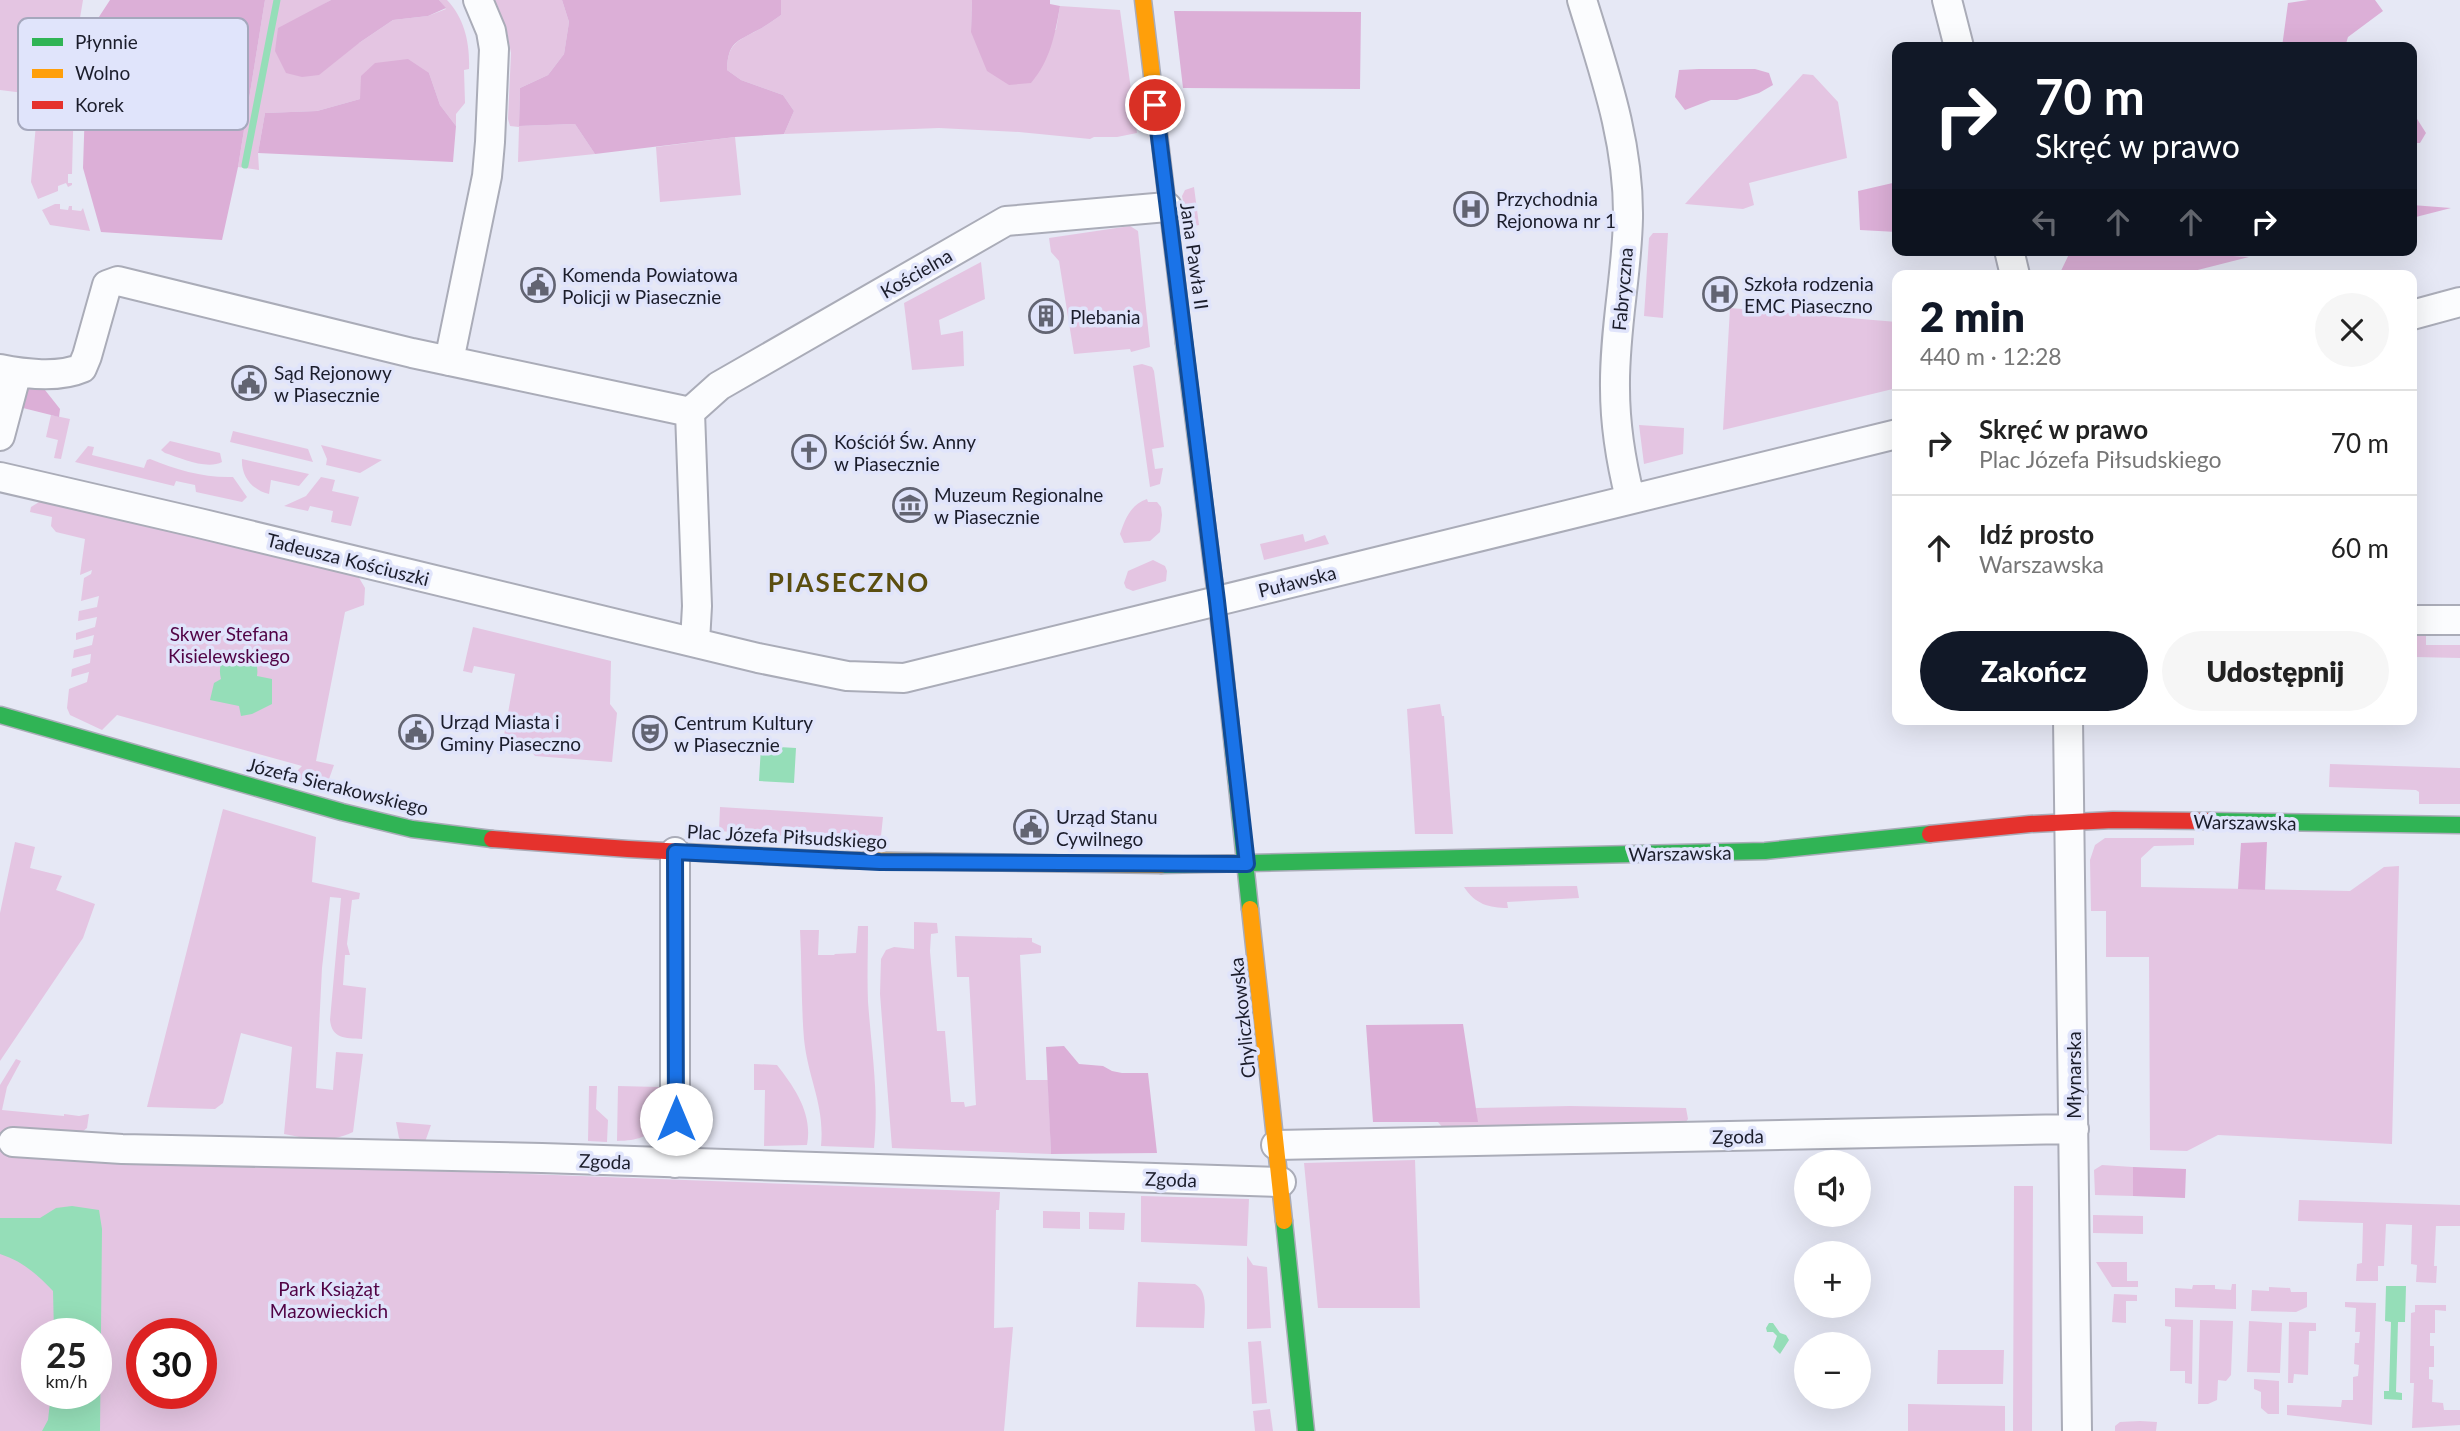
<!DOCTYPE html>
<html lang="pl">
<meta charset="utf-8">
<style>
body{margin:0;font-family:Lato,sans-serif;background:#f6f6f6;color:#222;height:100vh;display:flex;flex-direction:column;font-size:26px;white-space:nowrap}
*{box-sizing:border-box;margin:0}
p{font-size:23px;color:#767676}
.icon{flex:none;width:38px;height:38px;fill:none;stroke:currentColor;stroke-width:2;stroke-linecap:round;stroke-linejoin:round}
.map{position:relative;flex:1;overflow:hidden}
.side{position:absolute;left:1892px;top:270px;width:525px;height:455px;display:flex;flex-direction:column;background:#fff;border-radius:14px;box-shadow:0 7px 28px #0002}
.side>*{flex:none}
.top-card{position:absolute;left:1892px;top:42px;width:525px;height:214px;border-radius:14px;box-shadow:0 7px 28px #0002;background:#111827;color:#fff;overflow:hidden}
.tools{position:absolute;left:1794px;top:1150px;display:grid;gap:14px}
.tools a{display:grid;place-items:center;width:77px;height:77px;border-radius:50%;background:#fff;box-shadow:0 7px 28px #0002;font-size:35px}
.speed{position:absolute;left:21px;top:1318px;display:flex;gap:14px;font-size:35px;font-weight:700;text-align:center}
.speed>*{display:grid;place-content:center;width:91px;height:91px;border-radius:50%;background:#fff;box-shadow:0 7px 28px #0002;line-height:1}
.speed small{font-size:18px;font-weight:400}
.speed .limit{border:10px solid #d22;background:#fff;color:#111}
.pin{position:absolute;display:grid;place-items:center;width:60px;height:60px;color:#fff;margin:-30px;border:4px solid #fff;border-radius:50%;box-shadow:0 2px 7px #0007}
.me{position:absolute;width:77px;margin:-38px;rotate:0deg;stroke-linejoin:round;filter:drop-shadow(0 0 5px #0008)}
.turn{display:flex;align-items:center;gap:24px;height:147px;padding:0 28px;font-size:32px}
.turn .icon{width:91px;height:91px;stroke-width:2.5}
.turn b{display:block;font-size:49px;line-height:60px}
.lanes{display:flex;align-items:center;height:66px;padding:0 28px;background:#0003;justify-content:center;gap:35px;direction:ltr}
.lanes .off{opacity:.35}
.round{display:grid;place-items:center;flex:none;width:74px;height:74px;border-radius:37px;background:#f6f6f6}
.head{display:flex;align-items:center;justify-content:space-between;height:119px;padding:0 28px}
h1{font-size:42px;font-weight:800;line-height:52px;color:#111827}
.primary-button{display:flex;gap:14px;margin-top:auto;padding:14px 28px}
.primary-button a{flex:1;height:80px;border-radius:42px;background:#111827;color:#fff;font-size:28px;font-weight:800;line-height:80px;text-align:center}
.primary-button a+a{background:#f6f6f6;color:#222}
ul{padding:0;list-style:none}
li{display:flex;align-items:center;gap:21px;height:105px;padding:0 28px;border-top:2px solid #e0e0e0}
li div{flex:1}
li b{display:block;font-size:26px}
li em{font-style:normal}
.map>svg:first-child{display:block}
</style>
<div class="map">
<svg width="2460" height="1431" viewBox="0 0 2460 1431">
<rect width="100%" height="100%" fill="#e6e8f5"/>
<path fill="#e4c5e2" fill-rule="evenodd" d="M0,0h83l-6,36 -3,-1 -5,7 2,3 -3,-1 -5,7 3,3 -26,41 -40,-5z
M265,0h66l-19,11 47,32 34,-23 35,-4 18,-7 -7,-9h8c18,19 23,44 22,69l-5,1 1,33 -9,11v12l-16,-21 -11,-32 -69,26 -43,12 -52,2 -7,40 1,17 -21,-3z
M495,0h67l7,22 -5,32 -16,21 -28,13 -1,38 56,-2 20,30 -77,8 1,-35 -9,-1 -2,-7 3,-66 -5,-26z
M781,0h191l-1,32 85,-2 4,-24 60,4 17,123 -20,4h-23l-4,2 -71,-7 -80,-4 -155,6 10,-23 -11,-16 -42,-15 -14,-10c1,-27 9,-28 31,-40 8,-4 16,-10 23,-15z
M75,54l-3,120h-4v9h4v2l-4,2 -2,-4 -8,3v5l-20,8 -7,-17 6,-70z
M1803,74l10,1 25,27 9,56 -98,25 5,22 -11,4 -58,-5z
M735,137l6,58 -81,7 -4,-55z
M1194,187l5,38 -5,1 -7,-4 -5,-26 3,-6z
M55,204h5v5l8,1 1,-4h3v4l9,1 2,-3 7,23 -40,-6 -8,-15z
M1130,226l8,5 12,116 -19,5 -1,-3 -56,5 -15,-93 -8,-9 -2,-14z
M1653,233h15l-5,85 -19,-2 5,-78z
M981,262l4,37 -46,21 2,15 22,-4 1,35 -52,4 -8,-67z
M1730,308l167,14v66l-174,42z
M1142,364l10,3 2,4 10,76 -12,2 3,20 8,-1 -3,16 -10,3 -17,-121z
M51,415l19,4 -9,40 -7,-1 4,-18 -12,-3z
M1639,425l45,3 -1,26 -39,10z
M233,431l75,18 5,13 -83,-20z
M170,441l50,12 2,9c-15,8 -42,-4 -57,-9l-4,-3z
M321,445l61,15 -22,13 -34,-8 1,-6z
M88,446l6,1 -2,8 52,13 3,-8 3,-1c27,11 54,19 83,18l14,20 -5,5 -46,-10 -1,-7 -19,-4 -2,5 -99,-24z
M242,459l67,15 -10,12 -28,-6 -2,14c-17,-4 -28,-18 -27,-35z
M321,477l14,3 -3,11 27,6 -8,29 -20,-4 2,-11 -23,-5 -2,5 -24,-5 22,-10z
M44,499l314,77 7,12 -1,17 -19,7 -29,149 18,4 -5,14 -10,7 -31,-6 14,-14 -185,-51 -15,15 -32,-15 -3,-7 2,-19 18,-7 2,-10 -18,5 1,-8 18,-6 1,-9 -18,4 1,-8 18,-5 2,-10 -18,5v-7l19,-6 2,-10 -19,4 1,-10 18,-4 2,-11 -18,5 3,-23 7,-4 1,-4 -12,5 5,-36 -29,-7 -5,-6 1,-9 -22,-5 1,-5z
M1147,499l1,3h9l4,5 1,8 -2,17 -10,9 -26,2 -4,-9c5,-15 11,-30 27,-35z
M1303,534l2,8 20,-7 4,9 -65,16 -4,-16z
M1153,560l12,6 2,5 -1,10 -33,10 -7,-3 -2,-5 4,-12z
M473,627l138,34 -1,43 7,9 -5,49 -77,-6 -3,-4c-11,-3 -17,-10 -29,-11l12,-67 -41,-8 -2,7 -9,-2z
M2415,627l11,3v15h34v13l-44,-1z
M1440,704l2,12h2l9,118h-38l-8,-125z
M2330,764l130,4v36h-41v-12l-3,-2 -87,-3z
M720,807l163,10 -2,19 -4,7 -158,-12z
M223,809l93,28 -4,45 48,11 -1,6 -7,1 -5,44 3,11h-5l-2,30 23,3 -4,51c-17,-1 -30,0 -32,-19l11,-122 -11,-1 -8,71 -6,120 17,2 3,-38 27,2 -10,78c-26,12 -42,7 -69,2l8,-87 -51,-14 -18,70 -8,6 -68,-2z
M2105,838h89v7l-40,1 -13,12v29l209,4 34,-24 15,-1 -7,278 -174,-9 -31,16 -37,-1 -1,-193h-43v-46h-15l-1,-51 5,-15z
M15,842l20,5 -5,21 32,8 -6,14 39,14 -12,34 -83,123v-148z
M1577,886l2,12 -72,4 1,6c-19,0 -33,-4 -44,-21z
M914,922l23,1 1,10 -7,1 -1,17 7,80h8l6,71h13l1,5 11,-2 -7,-128h-12l-2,-41 77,2v4l9,4v7l-21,2 6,125h22l3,74 -159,-6 -12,-154 1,-35 5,-9 8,-3 20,2z
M858,926h10c0,26 -1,51 0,76 4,52 11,93 6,146l-53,-2c4,-41 -13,-67 -17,-107 -3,-36 -2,-73 -4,-109h19l-1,25h16l1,-1 21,-1z
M16,1059l5,2 -14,26 -5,23 62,6v-2l15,2 10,-2 -2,14 -5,4 -1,7 -74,-3 -7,-3v-48z
M754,1064l23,1c18,23 36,49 30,80l-43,1 1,-56h-11z
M589,1086h8l-1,23 12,11 -1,22 -19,-1z
M618,1086l41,1c-1,37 1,53 -42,54z
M1570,1106l116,2 2,11 -5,7 -239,3 -6,-7h39l-1,-14z
M396,1122l35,3 -6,17 -21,1 -5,-5z
M0,1149l51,4 27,4 922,35 -1,18h-3l-2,118 19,-1 -9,104h-1004zM37,1334h59v59h-59zM142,1334h59v59h-59z
M1415,1160l5,148h-102l-14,-145z
M2102,1165l31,2v29l-38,-1 -1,-25z
M2014,1186h19l-1,245h-19z
M1141,1196l108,3 -2,47 -106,-4z
M2299,1200l161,5v21h-24l-2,40h3l-1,17 -20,-1 1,-17 -6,-1 1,-39 -26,-1 -2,42h-6v15h-22l1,-17 5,-1 1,-40 -65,-2z
M1043,1211l37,1v17l-37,-1z
M1089,1212l36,1 -1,17 -35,-1z
M2093,1215l50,1v18l-50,-1z
M1247,1256l6,9 14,2 4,61 -24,1z
M2096,1262h31v19h11v6h-26z
M1138,1282l57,2c14,8 9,30 9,44l-68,-1z
M2232,1284h4v25l-61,-2v-19l17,1 1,-4h22v4l16,1z
M2269,1287l21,1 1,4h16v15l-11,5 -45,-1 1,-21 17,1z
M2114,1294l23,1v6h-11v22l-14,-1z
M2345,1302l31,1 -4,122 -85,-10v-10l54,2 1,-7h11v-23l5,-1 1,-11 -5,-1 1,-21h4l1,-11h-5l1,-24 -11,-1z
M2415,1305h31v6l-11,-1v23h-5v13h4v21h-5v12l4,1 -1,22 11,1 1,7h16v15l-48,3 2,-45h-4l1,-70 4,-1z
M2165,1319l28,1 -1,64 -7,-1v-12h-15l1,-44 -6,-1z
M2200,1320l33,1 -2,54 -5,6 -8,-1 -1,20 -9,4h-10z
M2249,1321l33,2 -2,50 -33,-1z
M2289,1322l27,1v8h-7l-1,44 -14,-1 -1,9h-5z
M1261,1341l6,62 -15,1 -4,-62z
M1938,1350h66l-1,34h-66z
M2254,1379l25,2v33h-11l-7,-6v-16l-7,-3z
M1908,1404l97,2v25h-97z
M1270,1409l3,22h-18l-2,-20z
M2140,1421l17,1 -1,9h-41v-5l5,-4z"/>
<path fill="#dcafd7" d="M110,0h155l-27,167 -16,73 -121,-8 -18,-64 4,-122 4,3 5,-7 -4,-3 3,-16z
M331,0h108l7,8 -18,8 -35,4 -34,23 -40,32 -17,2 -16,-4 -11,-22 3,-23z
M562,0h219v15c-7,5 -15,11 -23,15 -22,12 -30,12 -31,40l14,10 42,15 11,16 -10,23 -49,3 -140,17 -20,-30 -56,2 1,-38 28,-13 16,-21 5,-32z
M972,0h78v4l10,2c-5,29 -10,55 -29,77l-22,2 -22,-14 -16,-39z
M2308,0h67l8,11 -35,26 -3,10h-63l6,-44z
M1174,11l187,1 -1,77 -177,-1z
M408,59l21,14 11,32 16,21 -3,36 -195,-9 7,-40 52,-2 43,-12 1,-23 14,-13z
M1699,69h56l14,4 4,12 -14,8 -22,7h-26l-26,10 -10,-13 4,-27z
M2412,111l14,22 -6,10h-8z
M1897,182v50l-37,-2 -2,-39z
M2412,205l39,3 -39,10z
M2071,250h65l113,7 -71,18h-119z
M23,385l22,5 15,19 -1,8 -40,-10z
M2267,842l-2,48 -27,-1 3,-46z
M1463,1024l15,98h-105l-7,-97z
M1064,1046l15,18 24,2 9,5 10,2h26l9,80 -106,1 -5,-107z
M2133,1167l53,2 -1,29 -52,-2z"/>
<path fill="#95deb8" d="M240,651c13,3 19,12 17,25l15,3v25l-20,10 -11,2 -2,-10 -29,-6 4,-17 7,-4c-4,-15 3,-26 19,-28z
M761,746l35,2 -2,35 -35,-2z
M72,1206l27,4 3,19 -2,202h-58l6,-11 3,-27h45v-59l-42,-1 -1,-42c-16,-17 -31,-30 -53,-37v-36h40l16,-10z
M2386,1286h20l-1,36h-7l-2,70 6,1v7l-18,-1v-8h5l2,-69 -6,-1z
M1769,1323h4l7,10 6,2 3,5 -9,14 -7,-7 4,-11 -4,-4h-6l-1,-4z"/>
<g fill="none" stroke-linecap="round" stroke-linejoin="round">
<path stroke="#95deb8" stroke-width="7" d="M245,165l32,-165"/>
<g stroke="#aaacb8" stroke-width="32">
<path id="street" d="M1582,0c22,72 47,141 46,218 -1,56 -14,113 -13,170 0,37 6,74 15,110
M1947,0l12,47
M2009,250l6,25
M2412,315l48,-13
M449,361l38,-185 3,-34 4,-93 -3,-18 -13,-31
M0,369c24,5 59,9 82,-1l5,-12 20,-71 11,-4 294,72 278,59
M0,436l17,-64
M0,477l199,46 559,135 89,18 57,2 993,-244
M2412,620h48
M695,642l2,-36 -7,-194 29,-26 287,-165 161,-14
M2068,719l9,712
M675,852v311
M13,1142l109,7 420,9 739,24
M1276,1145l798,-16"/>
</g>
<g stroke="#aaacb8" stroke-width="19">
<path id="fast" d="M1184,343l38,301 28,265
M0,715l342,97 70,17 80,10
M2210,821l250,4
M1161,865l604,-14 165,-17
M1284,1221l22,210"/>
</g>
<g stroke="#aaacb8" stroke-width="19">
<path id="slow" d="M1143,0l41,343
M836,860l325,5
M1250,909l34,312"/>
</g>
<g stroke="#aaacb8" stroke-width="19">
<path id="jam" d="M1930,834l100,-10 83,-4 97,1
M492,839l136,10 208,11"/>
</g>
<use href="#street" stroke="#fbfcfe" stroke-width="28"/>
<use href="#fast" stroke="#30b455" stroke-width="16"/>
<use href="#slow" stroke="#ff9f0a" stroke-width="16"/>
<use href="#jam" stroke="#e5322d" stroke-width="16"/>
</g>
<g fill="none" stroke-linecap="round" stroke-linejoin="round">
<g stroke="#114b97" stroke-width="18">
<path id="route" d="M676,1119l-1,-267 205,10 367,2 -30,-263 -62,-496"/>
</g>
<use href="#route" stroke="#1a73e8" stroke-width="12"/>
</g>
<defs>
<g id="hospital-ring" transform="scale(1.75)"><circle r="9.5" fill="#e0e4fb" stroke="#626472" stroke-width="1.5"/><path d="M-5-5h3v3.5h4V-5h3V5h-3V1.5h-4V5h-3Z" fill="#626472"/></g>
<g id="civic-ring" transform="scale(1.75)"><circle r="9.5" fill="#e0e4fb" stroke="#626472" stroke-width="1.5"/><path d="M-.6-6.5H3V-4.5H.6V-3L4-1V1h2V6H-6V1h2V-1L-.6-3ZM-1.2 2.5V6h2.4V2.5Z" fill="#626472"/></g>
<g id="building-ring" transform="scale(1.75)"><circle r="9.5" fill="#e0e4fb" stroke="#626472" stroke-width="1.5"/><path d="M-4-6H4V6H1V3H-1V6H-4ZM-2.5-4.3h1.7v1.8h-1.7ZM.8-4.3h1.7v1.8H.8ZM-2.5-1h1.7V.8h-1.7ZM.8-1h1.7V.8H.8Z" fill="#626472"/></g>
<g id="church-ring" transform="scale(1.75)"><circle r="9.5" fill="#e0e4fb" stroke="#626472" stroke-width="1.5"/><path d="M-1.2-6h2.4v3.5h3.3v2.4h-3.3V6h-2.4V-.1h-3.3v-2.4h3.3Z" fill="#626472"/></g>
<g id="museum-ring" transform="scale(1.75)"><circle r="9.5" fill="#e0e4fb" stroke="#626472" stroke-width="1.5"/><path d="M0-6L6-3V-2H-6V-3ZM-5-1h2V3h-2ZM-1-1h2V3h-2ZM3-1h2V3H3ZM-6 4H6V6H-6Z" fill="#626472"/></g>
<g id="theatre-ring" transform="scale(1.75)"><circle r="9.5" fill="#e0e4fb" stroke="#626472" stroke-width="1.5"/><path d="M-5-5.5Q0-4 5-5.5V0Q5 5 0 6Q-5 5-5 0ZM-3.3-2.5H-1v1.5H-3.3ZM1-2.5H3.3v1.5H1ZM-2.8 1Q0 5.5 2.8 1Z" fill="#626472"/></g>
</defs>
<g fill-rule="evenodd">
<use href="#hospital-ring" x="1471" y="209"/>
<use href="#civic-ring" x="538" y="285"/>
<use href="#hospital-ring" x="1720" y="294"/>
<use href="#building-ring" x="1046" y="316"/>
<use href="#civic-ring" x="249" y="383"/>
<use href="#church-ring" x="809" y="452"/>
<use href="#museum-ring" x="910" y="505"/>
<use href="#civic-ring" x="416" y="732"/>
<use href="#theatre-ring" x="650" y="733"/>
<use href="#civic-ring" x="1031" y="827"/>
</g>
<g text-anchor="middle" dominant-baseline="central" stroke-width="7" stroke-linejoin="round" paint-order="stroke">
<g font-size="19" fill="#1b1d2b" stroke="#e0e4fb" text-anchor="start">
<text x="1496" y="198">Przychodnia<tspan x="1496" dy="22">Rejonowa nr 1</tspan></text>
<text x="562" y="274">Komenda Powiatowa<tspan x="562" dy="22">Policji w Piasecznie</tspan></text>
<text x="1744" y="283">Szkoła rodzenia<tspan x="1744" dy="22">EMC Piaseczno</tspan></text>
<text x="1070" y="316">Plebania</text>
<text x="274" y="372">Sąd Rejonowy<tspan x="274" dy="22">w Piasecznie</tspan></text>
<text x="834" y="441">Kościół Św. Anny<tspan x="834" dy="22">w Piasecznie</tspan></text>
<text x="934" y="494">Muzeum Regionalne<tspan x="934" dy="22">w Piasecznie</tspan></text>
<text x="440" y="721">Urząd Miasta i<tspan x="440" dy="22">Gminy Piaseczno</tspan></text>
<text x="674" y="722">Centrum Kultury<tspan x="674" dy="22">w Piasecznie</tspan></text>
<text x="1056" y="816">Urząd Stanu<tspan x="1056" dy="22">Cywilnego</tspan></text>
</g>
<g font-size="19" fill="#1b1d2b" stroke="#e0e4fb">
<text transform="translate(1195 256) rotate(82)">Jana Pawła II</text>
<text transform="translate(916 273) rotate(-30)">Kościelna</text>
<text transform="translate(1622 289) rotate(-85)">Fabryczna</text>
<text transform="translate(348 559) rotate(14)">Tadeusza Kościuszki</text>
<text transform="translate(1297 581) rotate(-14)">Puławska</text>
<text transform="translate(338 786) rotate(14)">Józefa Sierakowskiego</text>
<text transform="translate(2245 822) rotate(1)">Warszawska</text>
<text transform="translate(787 836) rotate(3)">Plac Józefa Piłsudskiego</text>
<text transform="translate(1680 853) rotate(-1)">Warszawska</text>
<text transform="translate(1242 1018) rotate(-96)">Chyliczkowska</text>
<text transform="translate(2073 1075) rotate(-90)">Młynarska</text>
<text transform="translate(1738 1136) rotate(-1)">Zgoda</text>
<text transform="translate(605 1161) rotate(2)">Zgoda</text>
<text transform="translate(1171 1179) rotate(2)">Zgoda</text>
</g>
<g font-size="19" fill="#510345" stroke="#e0e4fb">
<text x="229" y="633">Skwer Stefana<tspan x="229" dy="22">Kisielewskiego</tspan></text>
<text x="329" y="1288">Park Książąt<tspan x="329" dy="22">Mazowieckich</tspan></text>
</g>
<g font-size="26" font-weight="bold" letter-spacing="2" fill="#5b4e10" stroke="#e0e4fb">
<text x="849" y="582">PIASECZNO</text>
</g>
</g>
<rect x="18" y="18" width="230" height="112" rx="10" fill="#e0e4fb" stroke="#a5a8bd" stroke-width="2"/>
<rect x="32" y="38" width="31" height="8" fill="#30b455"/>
<rect x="32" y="69" width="31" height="9" fill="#ff9f0a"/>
<rect x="32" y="101" width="31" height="8" fill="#e5322d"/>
<g font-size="19" fill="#1b1d2b">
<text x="75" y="49">Płynnie</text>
<text x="75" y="80">Wolno</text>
<text x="75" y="112">Korek</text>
</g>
</svg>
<div class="tools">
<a><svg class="icon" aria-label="sound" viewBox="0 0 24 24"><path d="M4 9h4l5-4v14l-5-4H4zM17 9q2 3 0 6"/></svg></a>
<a>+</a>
<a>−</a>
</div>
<div class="speed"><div>25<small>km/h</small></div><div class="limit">30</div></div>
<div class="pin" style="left:1155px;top:105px;background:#d93025"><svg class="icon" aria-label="arrive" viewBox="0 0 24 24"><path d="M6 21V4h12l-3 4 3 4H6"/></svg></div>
<svg class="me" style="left:676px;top:1119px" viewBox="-20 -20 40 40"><circle r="19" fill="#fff"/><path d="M0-13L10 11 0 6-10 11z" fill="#1a73e8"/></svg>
<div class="top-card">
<div class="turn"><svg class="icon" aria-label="right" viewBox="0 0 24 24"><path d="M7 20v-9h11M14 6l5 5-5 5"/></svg><div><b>70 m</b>Skręć w prawo</div></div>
<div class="lanes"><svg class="icon off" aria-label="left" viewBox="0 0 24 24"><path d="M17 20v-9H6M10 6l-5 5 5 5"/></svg><svg class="icon off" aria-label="ahead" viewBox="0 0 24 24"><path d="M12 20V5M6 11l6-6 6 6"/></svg><svg class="icon off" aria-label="ahead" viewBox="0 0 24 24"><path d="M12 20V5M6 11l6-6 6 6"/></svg><svg class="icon" aria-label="right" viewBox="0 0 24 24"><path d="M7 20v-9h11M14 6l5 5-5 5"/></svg></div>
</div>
<section class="side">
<div class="head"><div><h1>2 min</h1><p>440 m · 12:28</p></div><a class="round"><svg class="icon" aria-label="close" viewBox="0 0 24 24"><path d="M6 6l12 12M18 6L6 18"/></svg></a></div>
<ul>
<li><svg class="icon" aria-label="right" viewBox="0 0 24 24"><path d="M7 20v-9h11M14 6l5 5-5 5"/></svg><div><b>Skręć w prawo</b><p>Plac Józefa Piłsudskiego</p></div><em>70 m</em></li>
<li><svg class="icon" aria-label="ahead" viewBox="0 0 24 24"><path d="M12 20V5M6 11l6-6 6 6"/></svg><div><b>Idź prosto</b><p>Warszawska</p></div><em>60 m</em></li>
</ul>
<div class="primary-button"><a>Zakończ</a><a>Udostępnij</a></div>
</section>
</div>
